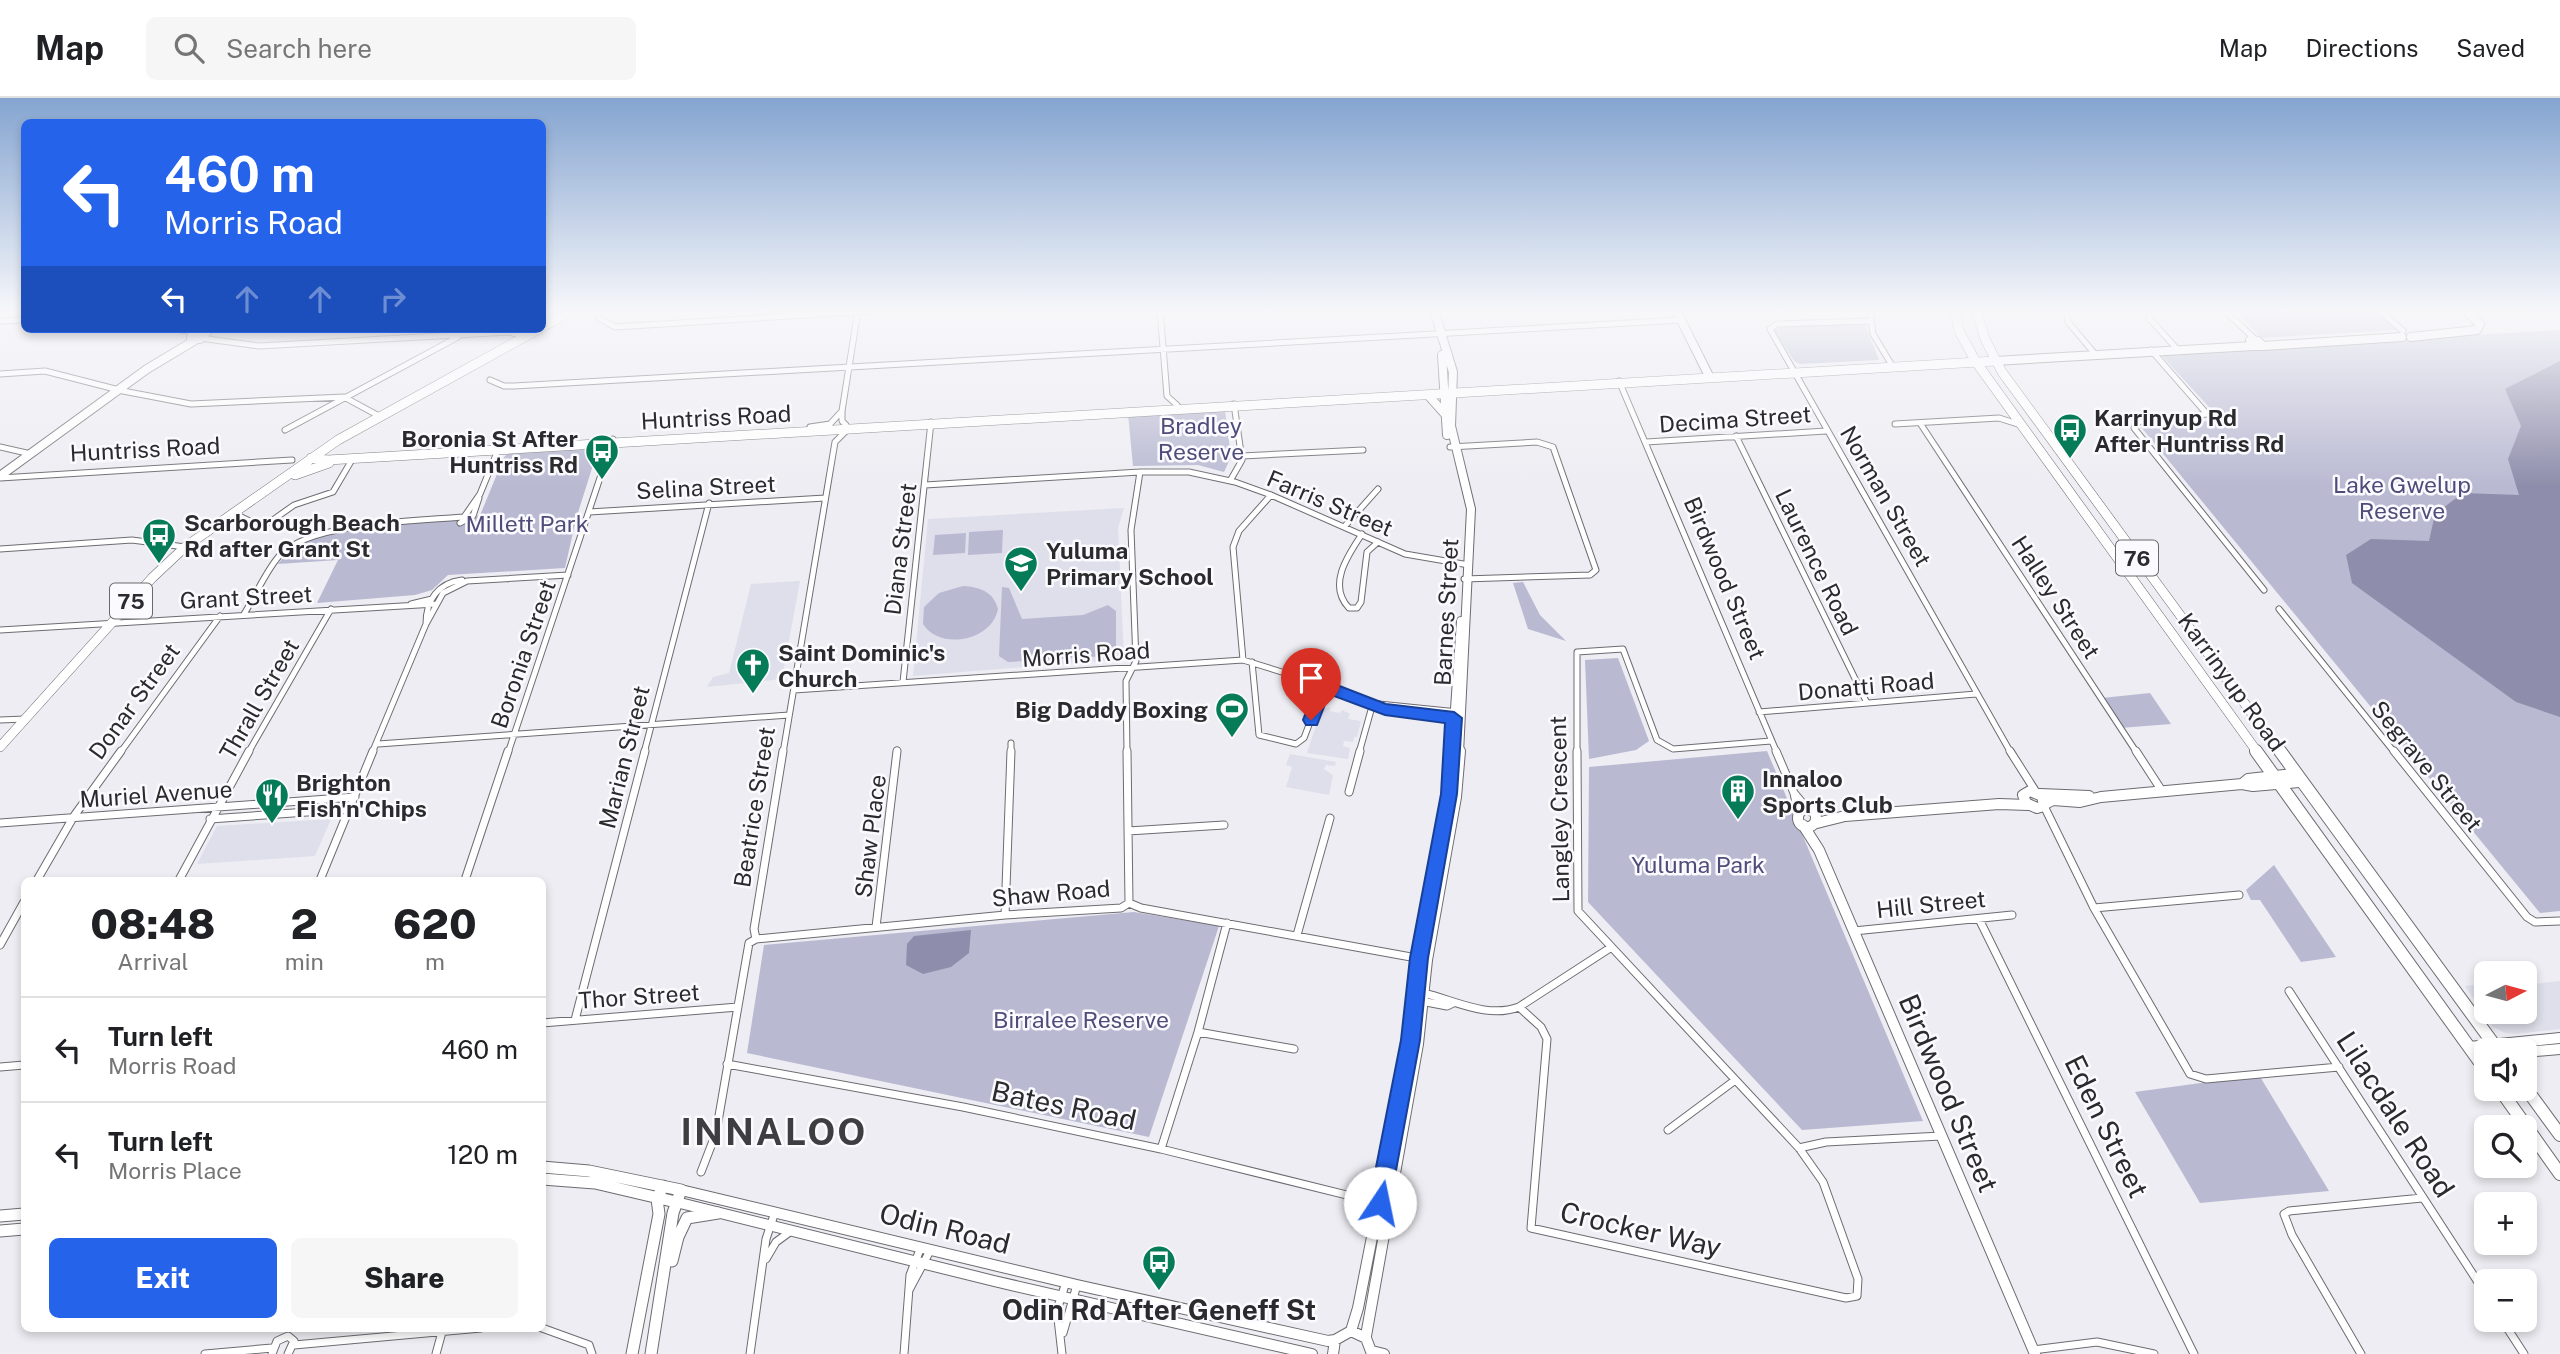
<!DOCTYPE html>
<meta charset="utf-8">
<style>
body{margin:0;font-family:"Public Sans",sans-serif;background:#f6f6f6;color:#202124;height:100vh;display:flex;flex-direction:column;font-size:26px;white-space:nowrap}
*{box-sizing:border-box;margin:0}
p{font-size:23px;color:#757577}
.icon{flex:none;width:38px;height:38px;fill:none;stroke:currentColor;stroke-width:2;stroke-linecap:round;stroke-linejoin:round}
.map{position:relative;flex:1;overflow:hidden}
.sheet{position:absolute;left:21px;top:779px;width:525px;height:455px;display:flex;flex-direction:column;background:#fff;border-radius:10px;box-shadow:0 4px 10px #0003}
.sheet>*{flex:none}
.banner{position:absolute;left:21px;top:21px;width:525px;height:214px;border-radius:10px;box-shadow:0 4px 10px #0003;background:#2563eb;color:#fff;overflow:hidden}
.needle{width:46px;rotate:84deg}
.tools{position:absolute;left:2474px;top:863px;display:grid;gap:14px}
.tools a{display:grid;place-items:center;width:63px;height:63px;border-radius:10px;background:#fff;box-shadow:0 4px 10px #0003;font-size:35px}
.pin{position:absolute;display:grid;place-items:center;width:60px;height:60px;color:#fff;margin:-72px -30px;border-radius:50% 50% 50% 0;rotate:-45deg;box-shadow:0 0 7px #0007}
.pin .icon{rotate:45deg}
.me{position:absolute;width:77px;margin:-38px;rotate:11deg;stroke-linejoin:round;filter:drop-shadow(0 0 5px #0008)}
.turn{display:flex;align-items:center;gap:24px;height:147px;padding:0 28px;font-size:32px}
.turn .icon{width:91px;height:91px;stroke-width:2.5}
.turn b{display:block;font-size:49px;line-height:60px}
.lanes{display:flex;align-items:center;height:66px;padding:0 28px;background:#0003;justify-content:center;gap:35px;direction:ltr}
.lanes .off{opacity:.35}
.eta{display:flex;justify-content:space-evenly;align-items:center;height:119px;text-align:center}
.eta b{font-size:42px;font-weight:800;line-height:49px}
.action{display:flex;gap:14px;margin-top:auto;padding:14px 28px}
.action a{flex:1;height:80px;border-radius:10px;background:#2563eb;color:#fff;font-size:28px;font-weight:800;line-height:80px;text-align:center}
.action a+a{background:#f6f6f6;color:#202124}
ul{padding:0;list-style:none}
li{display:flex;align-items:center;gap:21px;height:105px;padding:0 28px;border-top:2px solid #e0e0e0}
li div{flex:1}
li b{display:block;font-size:26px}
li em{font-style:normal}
header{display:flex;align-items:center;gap:42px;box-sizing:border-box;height:98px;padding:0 35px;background:#fff;border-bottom:2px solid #e0e0e0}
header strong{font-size:33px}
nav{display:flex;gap:38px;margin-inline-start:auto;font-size:24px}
.search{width:490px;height:63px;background:#f6f6f6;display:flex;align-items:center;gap:18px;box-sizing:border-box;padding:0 24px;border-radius:10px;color:#757577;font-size:26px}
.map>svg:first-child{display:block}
</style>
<header>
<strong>Map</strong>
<div class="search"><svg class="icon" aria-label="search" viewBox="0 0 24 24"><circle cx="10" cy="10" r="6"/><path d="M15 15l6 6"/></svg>Search here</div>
<nav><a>Map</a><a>Directions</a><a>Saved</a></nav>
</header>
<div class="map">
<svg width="2560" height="1256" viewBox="0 0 2560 1256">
<rect width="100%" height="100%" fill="#ededf3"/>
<path fill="#dedfea" d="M1124,410l-6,20 6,131 -211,17 15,-157z
M800,483l-18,98 -75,8 6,-10 16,-4 22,-89z
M1331,609l-2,4 11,2 2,-3 8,4 -2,5 13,2 -4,16h-3l-1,5 -9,-1 -1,5 7,2 -2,11 -41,-6 14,-43z
M1290,656l46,8 -1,4 -9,-1 -2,4 9,6 -4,20 -43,-8 6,-20 -6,-2z
M331,721l-16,37 -118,8 20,-38z
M2560,883v48l-45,5 -10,-1 -12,-6 -28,-41 22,-2v28h38v-27z"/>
<path fill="#b9b9d2" d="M2235,212h140l21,20 -135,8z
M1859,225l6,2 14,35 -79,4 -6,-3 -19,-30 2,-3z
M2560,232v581l-20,2 -399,-486 80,-7 -61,-66z
M1225,312l6,47 -7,15 -26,-7 -65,1 -5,-52z
M599,348l-23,73 -11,49 -117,7 -16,15 -17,5 -98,8 21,-43 -60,4c39,-50 137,-42 195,-45l8,-6 23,-56 6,-5z
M1003,432l-1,23 -34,2 1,-23z
M966,435l-1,20 -32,2 2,-20z
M1523,484l17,33 26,26 -38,-12 -15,-46z
M963,488c17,1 31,6 35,23 -6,32 -58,42 -75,15l1,-17 15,-14z
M1002,489l7,1 13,31 61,-4 25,-10 8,6v41l-10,4 -98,6 -9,-6z
M1618,560l31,83 -13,9 -47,9 -4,-99z
M2150,595l21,31 -51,4 -18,-30z
M1767,653l156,370 -121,9 -214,-228 1,-135z
M2274,767l62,92 -35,5 -41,-62h-9l-5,-10z
M1134,814l85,14 -70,211 -402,-84 17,-108z
M2259,977l70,116 -129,12 -65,-111z"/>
<path fill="#8e8dab" d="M2560,263v356l-44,-15 -164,-119 -6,-28 25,-16 58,2 6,-27 28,-21 56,2 -11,-36 13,-33 -16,-37z
M971,832l-2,23 -18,14 -28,7 -17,-9 1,-21 7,-8z"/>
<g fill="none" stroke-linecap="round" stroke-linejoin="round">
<g stroke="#6c6c71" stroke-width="7">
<path id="street-far1" d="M1160,212l7,86 10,9
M1870,212l3,24 20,33
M2066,212l2,12 27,32
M2224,212l32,30
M2379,212l24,21
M599,220l16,9 272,-17
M2149,220l28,31
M0,223l24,-1
M1871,223l-94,3 -7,5 241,424
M175,231l19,3
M200,240l59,8 250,-14 16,4
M2151,252l56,64 -69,8 -4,6 130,162
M0,276l45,-3 78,20 68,13 153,-7 35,19
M490,282l14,6h10l1167,-66
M1619,283l158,372
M1920,325l217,330
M1895,326l104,-6 22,7
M846,327l-4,-4v-10l16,-101
M810,329l20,-3 12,-13
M285,332l173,-93
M1736,338l131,267
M1646,344l180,-11
M0,349l31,7
M1450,349l87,-5 16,5 43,123 -6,5 -126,4
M1242,358l121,-6
M0,380l292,-18
M1230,383l12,-21 -8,-56
M925,387l215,-13h49l46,10 36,13 134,59 64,11
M589,414l236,-14
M233,415l25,12 12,-3 24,-17 39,-13 20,-34
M460,425l13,-7 6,-18
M1344,429l34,-38
M1362,436c-14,21 -35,51 -13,74h8l4,-6 6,-50 11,-10
M0,451l132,-9 53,7
M411,506l21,-5
M2279,511l116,144
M244,516c11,-17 23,-46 37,-60 32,-32 138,-33 183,-37l16,-23 20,-49
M426,526c0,-24 12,-41 36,-44
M0,532l436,-26
M1243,562l-10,-113 6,-16 32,-36
M1252,564l7,73 37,9 8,-6 20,-53
M903,584l28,-260
M794,592l449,-30 81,25 61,24 72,9
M1379,606l79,8
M1759,614l217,-18
M0,622l25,-1
M378,646l411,-29
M120,655l100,-137
M248,655l83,-144
M372,655l54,-129 17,-31 24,-12 101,-6
M508,655l105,-314
M644,655l65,-250
M783,655l52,-311 11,-11
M897,655v-3
M1011,655v-10
M1127,655l-1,-72 10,-20 -5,-131 9,-58
M1359,655l14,-50
M1577,655v-101l46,-3 34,91 16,9 98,-8"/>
</g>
<g stroke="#6c6c71" stroke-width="9">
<path id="street" d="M1127,653l2,152
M1776,653l18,42 4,20
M2010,653l26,41
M2136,653l26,40
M2394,653l133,166 8,5 25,-1
M1349,694l11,-41
M1795,696l14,17
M2044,708l50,102 96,166 16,5 133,-12
M210,721l140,-10
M0,725l355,-26
M1128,733l96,-6
M37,782l37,-64 47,-65
M179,782l70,-129
M320,782l53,-129
M465,782l43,-129
M1129,805l12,5 281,51
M2094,810l145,-13
M1005,817l6,-164
M1979,821l215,435
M876,829l21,-176
M1854,833l158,-16
M1297,837l33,-117
M756,841l-2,-10 29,-178
M756,841l249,-24 116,-7 8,-5
M0,847l24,-43
M2289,893l198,305
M1423,895c31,7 64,26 96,14l91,-59
M1421,903l26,5 6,-3
M1519,909l22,20 6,12 -16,189 315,70 11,-2 1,-17 -35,-97 -24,-34 -221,-237 -1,-160
M575,922l70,-269
M542,925l196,-16
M1198,934l96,17
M727,966l236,43 198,42 218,54
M0,969l24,-2
M1668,1032l66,-49
M1799,1050l27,-6 115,-6
M1161,1051l37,-117 29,-109
M701,1074l15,-39 33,-190 7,-4
M766,1161l10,-17 15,-11
M909,1192l22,-41
M2502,1222l22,34
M542,1230l47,17 3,9
M1063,1235l14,-48
M294,1247l187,-17
M2033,1252l64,-8 57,12
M205,1256l67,-6
M272,1256l5,-13 11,-5 6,5 -6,13
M436,1256l6,-22
M750,1256l16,-115 9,-27
M904,1256l6,-79 11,-28
M1062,1256l-5,-44 9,-28
M2361,1256l-69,-119 -8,-21 5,-3 133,-13"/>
</g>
<g stroke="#6c6c71" stroke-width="10">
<path id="secondary-far1" d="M1434,212l19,62 -2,54 20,83 -12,244
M1676,212l33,66
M201,232l7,1 -8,8 -9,-1 1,-5z
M2411,239l66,-7 3,-6 -15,-14
M2250,242l8,1 5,5h-10z
M2263,248l139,-9
M1442,257l5,80
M1995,263l258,-15
M1428,297l16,18
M0,378l147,-107 50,-30
M1452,655l9,-132"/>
</g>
<g stroke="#6c6c71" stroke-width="12">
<path id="secondary" d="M2242,686l6,-5 46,-5
M2030,693l12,5 2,10 -7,2 -11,-5 -3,-8z
M2040,696l49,2
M2045,706l8,-4 27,2 21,-5 141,-13 11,2 46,-4
M1798 720a9 9 0 1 1 18 0a9 9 0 1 1-18 0Z
M1817,725l28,-7 154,-12 29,1
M1803,727l16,25 216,504
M2469,949l91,-9
M2525,954l35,-3
M681,1092l396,95 251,56 7,-1
M676,1104l318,79 318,73
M1351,1233l7,-23 45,-228 16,-122 30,-164 3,-43
M1366,1238l52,-292 9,-84 29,-163 4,-46
M1372,1253l12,3
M1333,1256l2,-14 16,-9 15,7 6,16"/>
</g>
<g stroke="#6c6c71" stroke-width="10">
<path id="primary-far1" d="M542,229l31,-17
M311,360l17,2 1667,-99
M295,377l34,-12
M0,649l152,-169 33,-31 153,-107 201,-111"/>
</g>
<g stroke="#6c6c71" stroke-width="13">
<path id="primary" d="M542,1069l47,4 92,19 -8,23 -22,141
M542,1081l53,4 81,19
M0,1118l24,-2
M0,1133l24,-2
M672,1163l6,-24 9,-19 31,-5
M632,1256l27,-140 -2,-15 6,-13"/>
</g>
<g stroke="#6c6c71" stroke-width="10">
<path id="highway-far1" d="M1955,212l4,21 17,31 282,391
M1976,212l9,29 17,33 279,381"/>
</g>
<g stroke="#6c6c71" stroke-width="14">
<path id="highway" d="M2256,653l231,321
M2280,653l218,299
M2525,989l35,48
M2499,990l61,86"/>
</g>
<use href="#street-far1" stroke="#fff" stroke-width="5"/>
<use href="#street" stroke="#fff" stroke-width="7"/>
<use href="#secondary-far1" stroke="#fff" stroke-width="8"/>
<use href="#secondary" stroke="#fff" stroke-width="10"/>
<use href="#primary-far1" stroke="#fff" stroke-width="9"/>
<use href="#primary" stroke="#fff" stroke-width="11"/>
<use href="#highway-far1" stroke="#fff" stroke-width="9"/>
<use href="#highway" stroke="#fff" stroke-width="12"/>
</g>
<linearGradient id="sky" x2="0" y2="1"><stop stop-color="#84a4d0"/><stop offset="0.55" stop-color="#f7f7fa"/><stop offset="1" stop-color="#f7f7fa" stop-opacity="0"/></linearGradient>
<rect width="2560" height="388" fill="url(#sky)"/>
<path fill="#2563eb" stroke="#184099" stroke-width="2" d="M1324,582l62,24 68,8 8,6 -5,76 -29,164 -8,82 -30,163 -3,7 -7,3 -8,-3 -3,-7 32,-163 9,-82 31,-164 4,-71 -60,-8 -56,-21 -12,31h-11l-3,-5 14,-35z"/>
<defs>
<g id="bus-pin" transform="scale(1.75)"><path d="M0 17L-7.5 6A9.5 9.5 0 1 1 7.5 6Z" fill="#067b57" stroke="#fbfbff"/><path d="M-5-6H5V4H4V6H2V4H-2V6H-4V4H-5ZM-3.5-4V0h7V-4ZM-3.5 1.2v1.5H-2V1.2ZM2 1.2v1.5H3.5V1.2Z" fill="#fff"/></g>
<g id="school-pin" transform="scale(1.75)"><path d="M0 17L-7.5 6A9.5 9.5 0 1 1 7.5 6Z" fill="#067b57" stroke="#fbfbff"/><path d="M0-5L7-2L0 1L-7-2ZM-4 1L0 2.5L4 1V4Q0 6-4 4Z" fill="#fff"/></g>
<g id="church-pin" transform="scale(1.75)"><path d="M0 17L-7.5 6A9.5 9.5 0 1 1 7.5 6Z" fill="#067b57" stroke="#fbfbff"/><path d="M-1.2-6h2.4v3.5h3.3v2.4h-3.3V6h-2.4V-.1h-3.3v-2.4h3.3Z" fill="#fff"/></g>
<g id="stadium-pin" transform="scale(1.75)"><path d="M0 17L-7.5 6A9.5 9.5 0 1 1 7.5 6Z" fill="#067b57" stroke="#fbfbff"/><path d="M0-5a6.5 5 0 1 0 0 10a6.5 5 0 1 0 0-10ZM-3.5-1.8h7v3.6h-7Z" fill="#fff"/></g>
<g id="building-pin" transform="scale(1.75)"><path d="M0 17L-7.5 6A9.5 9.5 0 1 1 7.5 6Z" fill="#067b57" stroke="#fbfbff"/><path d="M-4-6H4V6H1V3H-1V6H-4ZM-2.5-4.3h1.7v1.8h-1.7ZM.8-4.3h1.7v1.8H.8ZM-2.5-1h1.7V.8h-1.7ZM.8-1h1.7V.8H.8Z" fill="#fff"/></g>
<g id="restaurant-pin" transform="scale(1.75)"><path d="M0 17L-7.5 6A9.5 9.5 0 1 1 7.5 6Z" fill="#067b57" stroke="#fbfbff"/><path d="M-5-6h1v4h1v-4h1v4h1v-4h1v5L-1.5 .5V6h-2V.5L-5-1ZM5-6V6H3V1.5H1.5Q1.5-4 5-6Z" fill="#fff"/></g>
</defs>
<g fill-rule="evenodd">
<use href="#bus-pin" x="2070" y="332"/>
<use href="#bus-pin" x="602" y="353"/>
<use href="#bus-pin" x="159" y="437"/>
<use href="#school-pin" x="1021" y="465"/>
<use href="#church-pin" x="753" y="567"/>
<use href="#stadium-pin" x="1232" y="611"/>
<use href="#building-pin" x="1738" y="693"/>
<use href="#restaurant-pin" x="272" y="697"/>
<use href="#bus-pin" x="1159" y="1164"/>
</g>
<g text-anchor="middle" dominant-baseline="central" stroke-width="5" stroke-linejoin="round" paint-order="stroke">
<g fill="#fbfbff" stroke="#69696c" stroke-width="2">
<rect x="2116" y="442.5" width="42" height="35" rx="5"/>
<rect x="110" y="485.5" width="42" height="35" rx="5"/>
</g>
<g font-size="21" font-weight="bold" fill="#2b2b2d">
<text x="2137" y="460">76</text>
<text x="131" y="503">75</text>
</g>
<g font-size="23" fill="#2b2b2d" stroke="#fbfbff">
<text transform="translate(716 319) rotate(-3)">Huntriss Road</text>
<text transform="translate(1735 321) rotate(-4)">Decima Street</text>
<text transform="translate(145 351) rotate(-3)">Huntriss Road</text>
<text transform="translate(706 389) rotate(-3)">Selina Street</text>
<text transform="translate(1886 398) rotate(60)">Norman Street</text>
<text transform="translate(1330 405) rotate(23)">Farris Street</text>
<text transform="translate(900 451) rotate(-83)">Diana Street</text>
<text transform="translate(1817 464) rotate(64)">Laurence Road</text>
<text transform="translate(1725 480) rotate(67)">Birdwood Street</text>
<text transform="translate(246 499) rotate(-3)">Grant Street</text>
<text transform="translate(2056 499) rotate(57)">Halley Street</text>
<text transform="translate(1446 514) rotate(-87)">Barnes Street</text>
<text transform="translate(523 556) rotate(-71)">Boronia Street</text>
<text transform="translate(1086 556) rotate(-4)">Morris Road</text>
<text transform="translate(2232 584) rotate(54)">Karrinyup Road</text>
<text transform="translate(1866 588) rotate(-5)">Donatti Road</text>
<text transform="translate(259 601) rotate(-60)">Thrall Street</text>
<text transform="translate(134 603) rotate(-54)">Donar Street</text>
<text transform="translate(624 659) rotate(-76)">Marian Street</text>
<text transform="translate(2427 668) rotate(51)">Segrave Street</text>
<text transform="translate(156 696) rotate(-4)">Muriel Avenue</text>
<text transform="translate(754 709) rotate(-81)">Beatrice Street</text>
<text transform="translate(1559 711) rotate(-91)">Langley Crescent</text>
<text transform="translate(870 738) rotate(-83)">Shaw Place</text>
<text transform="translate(1051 795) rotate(-5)">Shaw Road</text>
<text transform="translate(1931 806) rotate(-6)">Hill Street</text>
<text transform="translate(639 898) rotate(-4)">Thor Street</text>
</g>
<g font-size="23" font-weight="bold" fill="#2b2b2d" stroke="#fbfbff" text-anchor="start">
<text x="2094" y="319">Karrinyup Rd<tspan x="2094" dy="26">After Huntriss Rd</tspan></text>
<text x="578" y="340" text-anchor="end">Boronia St After<tspan x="578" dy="26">Huntriss Rd</tspan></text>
<text x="184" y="424">Scarborough Beach<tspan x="184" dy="26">Rd after Grant St</tspan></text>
<text x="1046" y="452">Yuluma<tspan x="1046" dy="26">Primary School</tspan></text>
<text x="778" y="554">Saint Dominic's<tspan x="778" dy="26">Church</tspan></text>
<text x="1208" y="611" text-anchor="end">Big Daddy Boxing</text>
<text x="1762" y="680">Innaloo<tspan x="1762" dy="26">Sports Club</tspan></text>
<text x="296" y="684">Brighton<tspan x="296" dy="26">Fish'n'Chips</tspan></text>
</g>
<g font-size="23" fill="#4f4c7a" stroke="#fbfbff">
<text x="1201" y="327">Bradley<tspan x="1201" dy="26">Reserve</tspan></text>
<text x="2402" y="386">Lake Gwelup<tspan x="2402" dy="26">Reserve</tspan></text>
<text x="527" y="425">Millett Park</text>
<text x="1698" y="766">Yuluma Park</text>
<text x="1081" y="921">Birralee Reserve</text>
</g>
<g font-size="28" fill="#2b2b2d" stroke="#fbfbff">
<text transform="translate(1949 995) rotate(67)">Birdwood Street</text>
<text transform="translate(1064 1007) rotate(12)">Bates Road</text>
<text transform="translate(2396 1016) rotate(57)">Lilacdale Road</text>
<text transform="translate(2107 1028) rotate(64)">Eden Street</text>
<text transform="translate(945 1130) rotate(14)">Odin Road</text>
<text transform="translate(1641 1131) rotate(13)">Crocker Way</text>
</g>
<g font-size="28" font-weight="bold" fill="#2b2b2d" stroke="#fbfbff">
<text x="1159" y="1211">Odin Rd After Geneff St</text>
</g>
<g font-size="37" font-weight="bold" letter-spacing="2" fill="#3e3e42" stroke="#fbfbff">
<text x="774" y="1033">INNALOO</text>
</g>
</g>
</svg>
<div class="tools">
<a><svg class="needle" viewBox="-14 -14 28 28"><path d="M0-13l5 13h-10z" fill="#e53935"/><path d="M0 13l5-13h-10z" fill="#757577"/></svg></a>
<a><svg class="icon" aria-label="sound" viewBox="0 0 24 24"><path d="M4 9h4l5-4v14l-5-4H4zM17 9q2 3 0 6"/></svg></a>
<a><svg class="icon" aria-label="search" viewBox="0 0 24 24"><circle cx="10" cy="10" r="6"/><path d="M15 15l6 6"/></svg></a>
<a>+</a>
<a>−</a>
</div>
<div class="pin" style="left:1311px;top:622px;background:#d93025"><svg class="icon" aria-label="arrive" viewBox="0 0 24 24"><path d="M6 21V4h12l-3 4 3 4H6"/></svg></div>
<svg class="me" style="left:1380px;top:1105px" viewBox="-20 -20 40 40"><circle r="19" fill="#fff"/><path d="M0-13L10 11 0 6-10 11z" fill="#2563eb"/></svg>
<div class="banner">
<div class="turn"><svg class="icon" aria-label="left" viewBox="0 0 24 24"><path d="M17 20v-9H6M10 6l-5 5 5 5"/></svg><div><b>460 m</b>Morris Road</div></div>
<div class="lanes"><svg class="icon" aria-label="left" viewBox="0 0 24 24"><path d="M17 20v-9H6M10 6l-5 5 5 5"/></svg><svg class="icon off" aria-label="ahead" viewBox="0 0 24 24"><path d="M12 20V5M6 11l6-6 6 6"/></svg><svg class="icon off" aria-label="ahead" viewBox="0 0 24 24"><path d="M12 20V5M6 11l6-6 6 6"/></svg><svg class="icon off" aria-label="right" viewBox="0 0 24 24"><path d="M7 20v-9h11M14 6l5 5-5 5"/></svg></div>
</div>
<section class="sheet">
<div class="eta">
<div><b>08:48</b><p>Arrival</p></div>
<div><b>2</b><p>min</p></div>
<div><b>620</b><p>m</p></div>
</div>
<ul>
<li><svg class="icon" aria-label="left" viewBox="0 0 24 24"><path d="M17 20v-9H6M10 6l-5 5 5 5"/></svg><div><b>Turn left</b><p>Morris Road</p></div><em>460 m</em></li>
<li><svg class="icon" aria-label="left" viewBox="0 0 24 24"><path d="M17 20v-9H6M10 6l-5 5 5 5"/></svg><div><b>Turn left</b><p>Morris Place</p></div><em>120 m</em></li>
</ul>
<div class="action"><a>Exit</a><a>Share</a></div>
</section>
</div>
